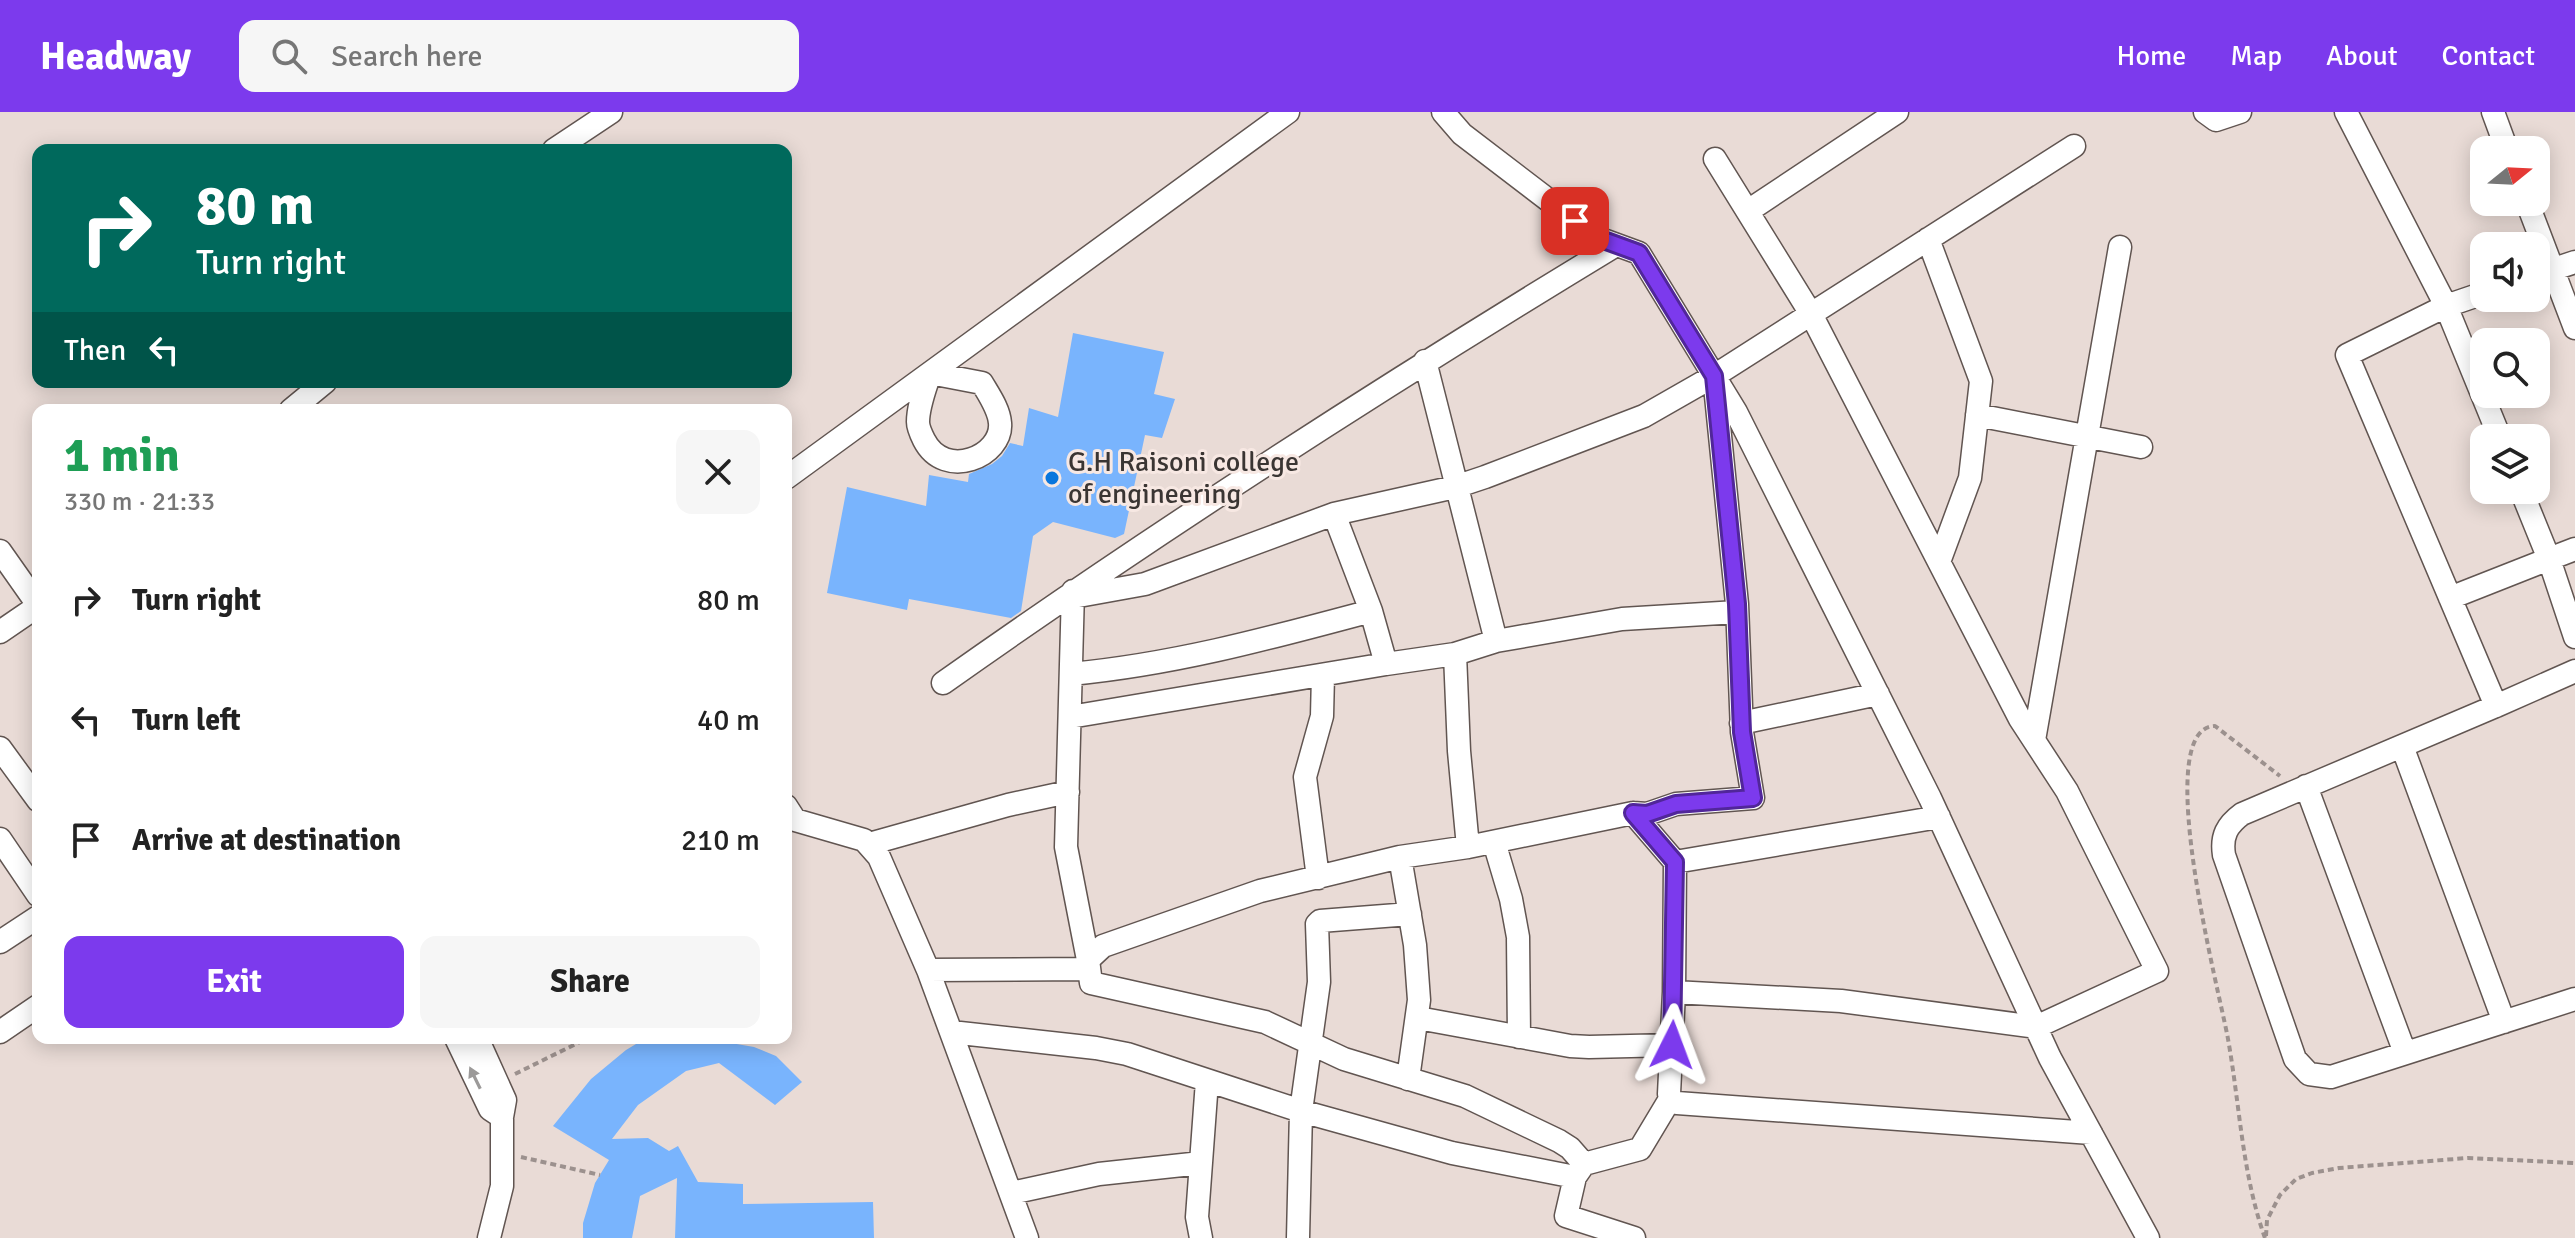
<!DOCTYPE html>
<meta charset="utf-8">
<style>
body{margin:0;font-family:Signika,sans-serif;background:#f6f6f6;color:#222;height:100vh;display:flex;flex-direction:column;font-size:30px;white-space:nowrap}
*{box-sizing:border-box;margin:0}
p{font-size:26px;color:#767676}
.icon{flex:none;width:44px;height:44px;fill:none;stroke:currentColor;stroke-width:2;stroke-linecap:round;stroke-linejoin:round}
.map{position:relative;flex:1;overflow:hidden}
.panel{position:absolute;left:32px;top:292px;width:760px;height:640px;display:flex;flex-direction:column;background:#fff;border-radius:16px;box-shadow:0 4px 20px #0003}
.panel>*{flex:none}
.hud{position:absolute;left:32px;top:32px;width:760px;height:244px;border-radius:16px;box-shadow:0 4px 20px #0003;background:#00695c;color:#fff;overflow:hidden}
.needle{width:52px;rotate:72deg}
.fabs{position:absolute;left:2470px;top:24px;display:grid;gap:16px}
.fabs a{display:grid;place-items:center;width:80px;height:80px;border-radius:16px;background:#fff;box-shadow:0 4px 20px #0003;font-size:40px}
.pin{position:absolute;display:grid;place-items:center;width:68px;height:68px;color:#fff;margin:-34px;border-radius:16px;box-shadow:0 4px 12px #0006}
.me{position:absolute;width:88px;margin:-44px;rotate:3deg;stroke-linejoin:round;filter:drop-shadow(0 0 6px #0008)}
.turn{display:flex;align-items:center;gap:28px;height:168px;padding:0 32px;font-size:36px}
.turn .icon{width:104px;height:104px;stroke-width:2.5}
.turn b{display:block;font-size:56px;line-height:68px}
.then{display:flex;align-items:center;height:76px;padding:0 32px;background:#0003;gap:16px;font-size:30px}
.round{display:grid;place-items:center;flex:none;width:84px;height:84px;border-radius:16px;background:#f6f6f6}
.head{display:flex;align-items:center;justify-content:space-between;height:136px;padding:0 32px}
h1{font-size:48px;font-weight:800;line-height:60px;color:#1e9e55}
.cta{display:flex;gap:16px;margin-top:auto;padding:16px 32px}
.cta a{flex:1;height:92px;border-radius:16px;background:#7c3aed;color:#fff;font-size:32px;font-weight:800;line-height:92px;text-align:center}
.cta a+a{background:#f6f6f6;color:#222}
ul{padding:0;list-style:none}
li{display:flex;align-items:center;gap:24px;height:120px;padding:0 32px}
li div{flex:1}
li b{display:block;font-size:30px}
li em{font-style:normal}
header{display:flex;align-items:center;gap:48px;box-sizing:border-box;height:112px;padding:0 40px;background:#7c3aed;color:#fff}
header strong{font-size:38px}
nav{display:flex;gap:44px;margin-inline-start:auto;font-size:28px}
.search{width:560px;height:72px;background:#f6f6f6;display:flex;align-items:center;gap:20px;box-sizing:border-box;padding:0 28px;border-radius:16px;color:#767676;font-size:30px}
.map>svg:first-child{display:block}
</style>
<header>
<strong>Headway</strong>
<div class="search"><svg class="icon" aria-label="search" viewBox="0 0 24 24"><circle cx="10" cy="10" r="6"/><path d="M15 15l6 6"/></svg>Search here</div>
<nav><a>Home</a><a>Map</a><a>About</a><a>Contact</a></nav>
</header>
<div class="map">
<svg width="2575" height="1126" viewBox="0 0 2575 1126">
<rect width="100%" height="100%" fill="#e9dbd6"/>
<path fill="#79b4fd" d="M1073,221l91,19 -10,42 21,5 -13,39 -17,-3 -21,99 -9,4 -62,-16 -20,14 -12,75 -10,7 -102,-19 -2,11 -80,-17 20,-106 79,19 3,-31 39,7 1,-8 23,-10 10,-8 8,-13 13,3 6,-38 29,9z
M646,926h85v5l23,4 22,9 26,26 -27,23 -56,-42 -33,8 -48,34 -26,34 36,-1 21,13 9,-5 20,36 45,2v20l130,-2 1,36h-199l2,-60 -37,18 -8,42h-49v-15l12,-40 14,-23 -56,-34 38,-47 35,-29z"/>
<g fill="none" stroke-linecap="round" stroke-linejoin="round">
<g stroke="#615551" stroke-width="25">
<path id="minor" d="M1443,0l19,22 136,104 41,15 97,159 194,386 120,260 98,180
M2205,0l11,8 24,-8
M2346,0l100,194 -99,49 149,351 79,-35
M2493,0l14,38
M554,38l57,-38
M1715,47l96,155 209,405 47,72 90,180 -121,56 -195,-26 -167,-9 1,-130 264,-45
M2527,90l48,126
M1748,99l149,-99
M1928,127l53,142 -11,97 -31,84
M2536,163l39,-13
M2484,181l-38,13 54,132
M1425,249l71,280 126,-22 115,-7
M930,261l52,10c7,12 17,26 18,40 3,33 -55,58 -76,17 -3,-6 -6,-12 -6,-18 0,-16 7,-33 12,-49z
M291,298l34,-28
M1977,303l164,32
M786,366l502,-366
M2575,437l-26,10 26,78
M0,439l38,54
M1073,479l-7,256 22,113
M1073,485l72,-13 189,-70
M2450,486l99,-39 -28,-69
M1371,499l15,53 69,-10 4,97 9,96 165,-34 14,1 29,-10 77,-6 -11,-66 -5,-128 -23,-228 360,-230
M0,520l38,-26
M1455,542l41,-13
M1071,562c105,-10 199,-36 300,-63l-37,-97 121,-27 30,-10 159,-61 70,-40
M943,571c219,-155 444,-299 673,-438
M2496,594l-254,108c-15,11 -21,22 -18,41l71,204 14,15 22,3 244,-78
M1070,605l316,-53
M1741,611l137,-29
M2034,628l86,-493
M2402,634l102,276
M0,636l38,52
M2306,674l99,267
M786,694l9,14 69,20 15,17 49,113 99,268
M1633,701l42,49
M0,727l38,56
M1494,730l17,57 7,38 1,100
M869,732l139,-39 60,-13
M1468,735l-68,10 -140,34 -157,55 -15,14 3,23 174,39 79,37 121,37 94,45 11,7 14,16 -9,13 -9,39 68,22
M1400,745l15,88 4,55 -11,79
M1318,766l-13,-101 17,-61 1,-41
M0,830l38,-25
M928,858l161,-1
M1674,880l-5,102 3,7 5,2 414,30
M1418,906l152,28 19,1 83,-2
M0,920l38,-26
M951,920l145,16 31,6 174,57 151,42 123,24
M456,926l34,71 12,8 3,-17 -28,-62
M1584,1052l56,-15 30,-50
M1011,1081l88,-19 102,-11
M489,1126l13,-52v-69
M1201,1126l-4,-21 10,-136
M1298,1126l3,-127 18,-129 -2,-58 3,-3 90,-7"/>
</g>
<path stroke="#9c918e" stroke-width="4" stroke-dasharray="6 4" stroke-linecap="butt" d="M515,962l73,-36
M521,1045l79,18
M2266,1124l1,-16 13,-25 16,-16 16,-6 27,-5 129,-10 107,5
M2265,1126c-23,-64 -25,-132 -37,-199 -7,-41 -79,-312 -13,-313l65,50"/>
<use href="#minor" stroke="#fff" stroke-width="22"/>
</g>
<defs><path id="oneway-solid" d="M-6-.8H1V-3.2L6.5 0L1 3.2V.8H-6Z" transform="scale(2)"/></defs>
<use fill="#9c9a99" href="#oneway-solid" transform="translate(475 966) rotate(-116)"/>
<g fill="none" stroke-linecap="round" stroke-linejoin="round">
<g stroke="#51269a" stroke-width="20">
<path id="route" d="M1575,109l23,17 41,15 75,123 23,228 5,128 11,66 -77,6 -29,10 -14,-1 42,49 -3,183"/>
</g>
<use href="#route" stroke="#7c3aed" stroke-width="14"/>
</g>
<circle fill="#0976dd" stroke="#f7e8e3" stroke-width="3" cx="1052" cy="366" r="8"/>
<g text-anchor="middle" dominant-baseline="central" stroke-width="6" stroke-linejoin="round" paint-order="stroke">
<g font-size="28" fill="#3a3533" stroke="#f7e8e3" text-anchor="start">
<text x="1068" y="350">G.H Raisoni college<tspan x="1068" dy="32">of engineering</tspan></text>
</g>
</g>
</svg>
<div class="fabs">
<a><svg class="needle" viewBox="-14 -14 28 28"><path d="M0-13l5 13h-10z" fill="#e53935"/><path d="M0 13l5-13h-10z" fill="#767676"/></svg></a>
<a><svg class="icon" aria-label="sound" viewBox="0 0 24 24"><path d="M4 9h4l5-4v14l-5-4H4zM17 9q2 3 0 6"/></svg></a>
<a><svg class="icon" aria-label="search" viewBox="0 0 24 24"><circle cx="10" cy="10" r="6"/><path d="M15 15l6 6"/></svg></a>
<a><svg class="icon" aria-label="layers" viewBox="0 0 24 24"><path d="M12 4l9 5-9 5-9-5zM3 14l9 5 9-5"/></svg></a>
</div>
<div class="pin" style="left:1575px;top:109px;background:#d93025"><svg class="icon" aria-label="arrive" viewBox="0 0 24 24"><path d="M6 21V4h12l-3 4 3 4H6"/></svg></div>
<svg class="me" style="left:1672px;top:933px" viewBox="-20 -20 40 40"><path d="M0-17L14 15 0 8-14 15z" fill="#7c3aed" stroke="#fff" stroke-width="4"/></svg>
<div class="hud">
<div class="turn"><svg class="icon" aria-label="right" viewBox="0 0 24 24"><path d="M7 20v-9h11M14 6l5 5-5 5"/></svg><div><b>80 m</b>Turn right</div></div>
<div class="then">Then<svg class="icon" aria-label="left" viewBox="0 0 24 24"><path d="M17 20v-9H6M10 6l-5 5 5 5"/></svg></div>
</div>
<section class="panel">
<div class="head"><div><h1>1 min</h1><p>330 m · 21:33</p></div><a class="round"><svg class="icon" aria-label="close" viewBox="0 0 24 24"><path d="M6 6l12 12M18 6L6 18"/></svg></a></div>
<ul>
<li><svg class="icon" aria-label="right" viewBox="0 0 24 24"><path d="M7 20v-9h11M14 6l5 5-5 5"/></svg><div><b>Turn right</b></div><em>80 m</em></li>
<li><svg class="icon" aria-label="left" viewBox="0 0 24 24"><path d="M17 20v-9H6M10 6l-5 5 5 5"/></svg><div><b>Turn left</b></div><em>40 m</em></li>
<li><svg class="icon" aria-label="arrive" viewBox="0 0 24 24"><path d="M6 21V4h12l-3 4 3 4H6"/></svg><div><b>Arrive at destination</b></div><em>210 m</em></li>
</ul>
<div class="cta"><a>Exit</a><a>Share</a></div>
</section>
</div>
